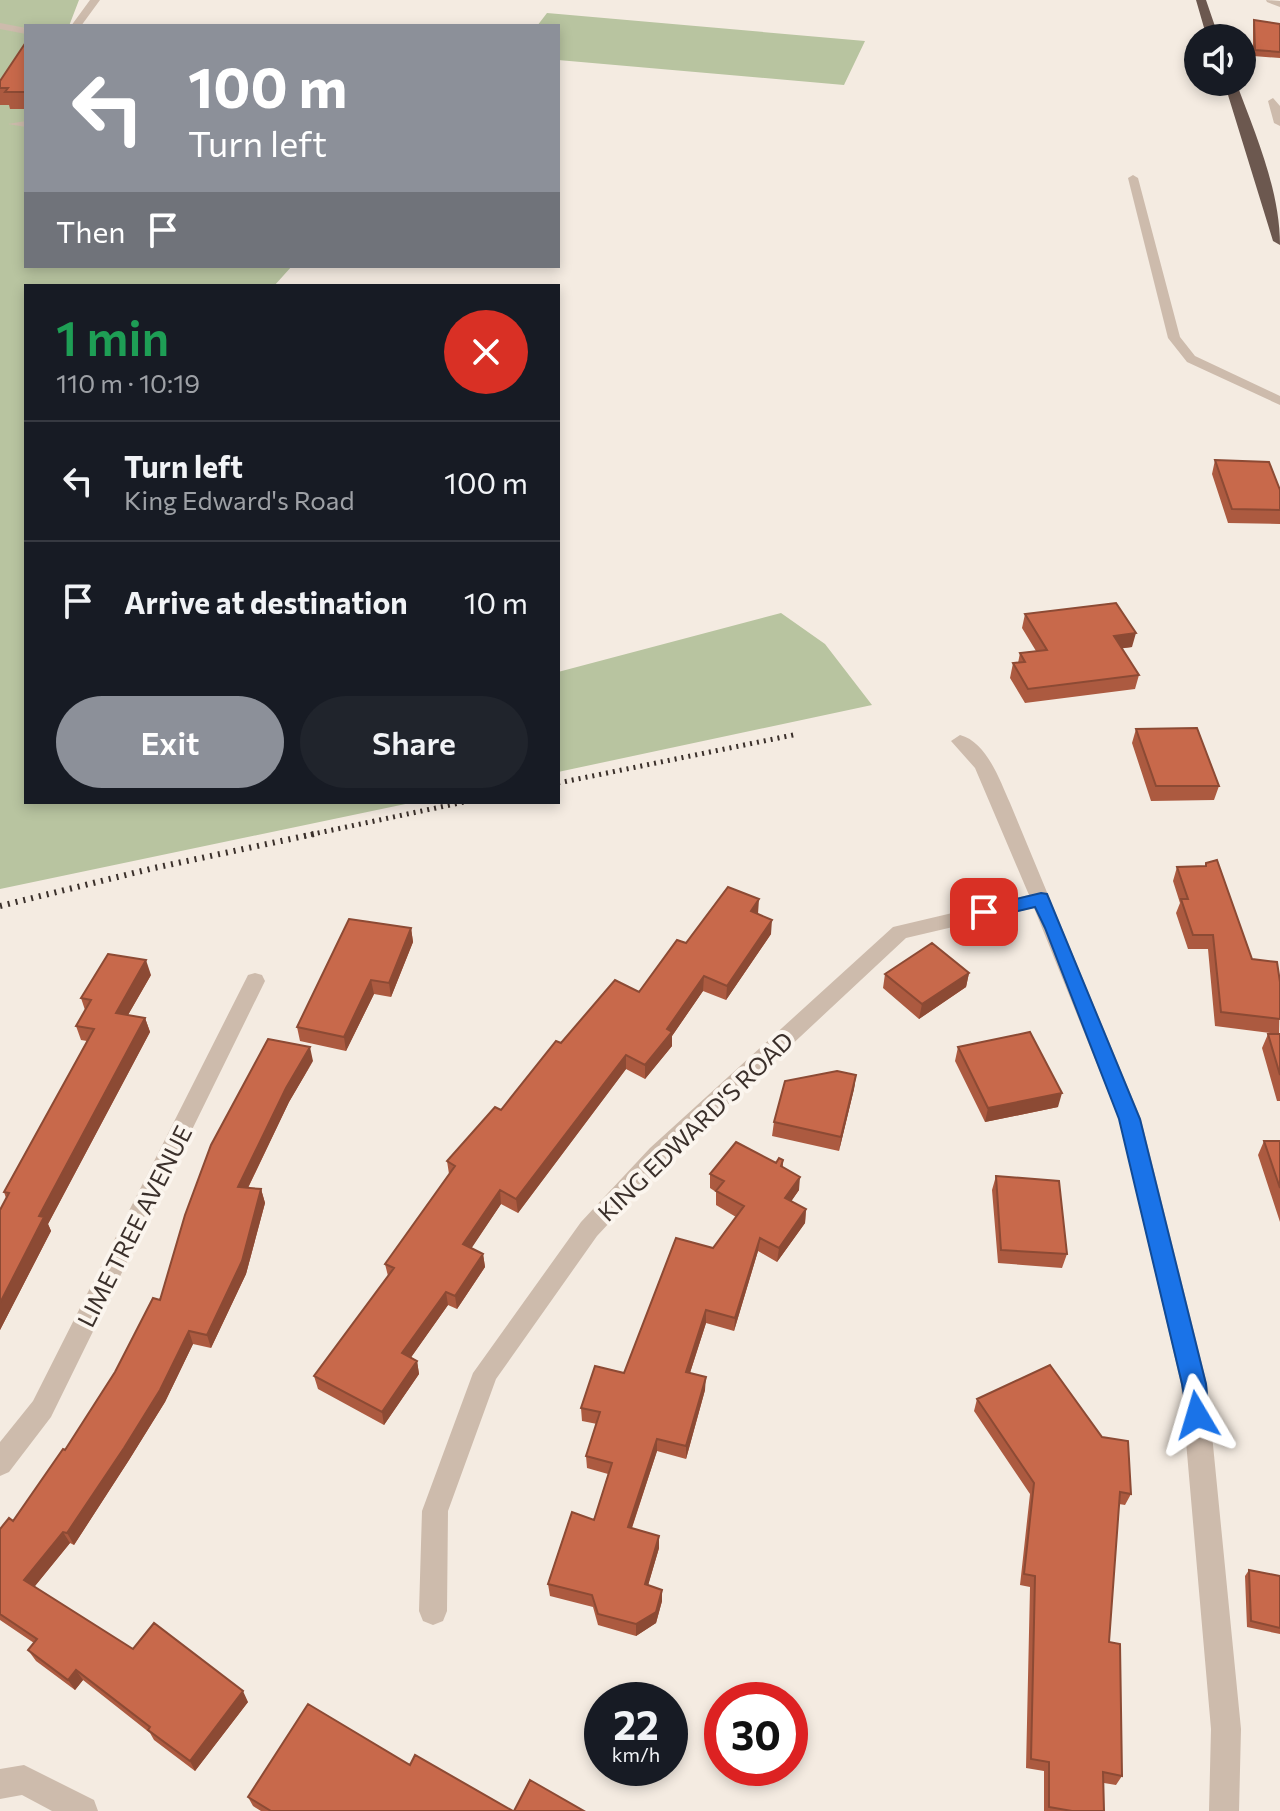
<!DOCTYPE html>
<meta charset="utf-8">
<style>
body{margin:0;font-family:Commissioner,sans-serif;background:#20242c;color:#f1f3f6;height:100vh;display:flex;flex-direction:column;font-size:30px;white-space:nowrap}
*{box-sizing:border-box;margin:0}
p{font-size:26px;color:#9ea1a6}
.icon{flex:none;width:44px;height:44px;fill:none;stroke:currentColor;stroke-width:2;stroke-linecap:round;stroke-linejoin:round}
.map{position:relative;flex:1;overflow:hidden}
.sheet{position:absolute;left:24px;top:284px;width:536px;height:520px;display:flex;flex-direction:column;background:#171b24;border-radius:0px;box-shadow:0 4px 12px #0003}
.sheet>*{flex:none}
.banner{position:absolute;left:24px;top:24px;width:536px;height:244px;border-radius:0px;box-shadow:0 4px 12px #0003;background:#8c9099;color:#fff;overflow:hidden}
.controls{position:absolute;left:1184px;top:24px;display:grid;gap:16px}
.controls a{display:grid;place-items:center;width:72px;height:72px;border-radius:50%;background:#171b24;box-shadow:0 4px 12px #0003;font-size:40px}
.speed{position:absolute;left:584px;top:1682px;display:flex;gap:16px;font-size:40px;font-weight:700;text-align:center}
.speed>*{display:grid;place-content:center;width:104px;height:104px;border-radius:50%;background:#171b24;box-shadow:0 4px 12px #0003;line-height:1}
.speed small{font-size:20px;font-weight:400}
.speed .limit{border:12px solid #d22;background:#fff;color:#111}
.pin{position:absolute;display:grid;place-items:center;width:68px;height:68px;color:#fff;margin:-34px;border-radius:16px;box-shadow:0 4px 12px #0006}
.me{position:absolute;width:88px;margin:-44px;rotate:353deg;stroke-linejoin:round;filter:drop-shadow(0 0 6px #0008)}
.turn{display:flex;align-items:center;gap:28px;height:168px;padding:0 32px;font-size:36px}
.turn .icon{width:104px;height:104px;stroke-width:2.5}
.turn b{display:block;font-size:56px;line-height:68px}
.then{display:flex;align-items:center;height:76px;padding:0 32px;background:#0003;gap:16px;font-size:30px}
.round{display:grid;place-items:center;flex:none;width:84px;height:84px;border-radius:42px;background:#20242c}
.overview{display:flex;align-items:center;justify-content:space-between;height:136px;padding:0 32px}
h1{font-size:48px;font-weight:600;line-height:60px;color:#1e9e55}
.primary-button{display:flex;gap:16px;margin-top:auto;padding:16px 32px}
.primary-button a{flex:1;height:92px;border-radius:48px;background:#8c9099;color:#fff;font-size:32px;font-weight:600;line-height:92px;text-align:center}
.primary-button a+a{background:#20242c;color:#f1f3f6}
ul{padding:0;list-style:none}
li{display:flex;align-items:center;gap:24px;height:120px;padding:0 32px;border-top:2px solid #363941}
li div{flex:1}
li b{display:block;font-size:30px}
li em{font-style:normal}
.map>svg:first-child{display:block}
</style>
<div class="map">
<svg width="1280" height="1811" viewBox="0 0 1280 1811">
<rect width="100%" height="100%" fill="#f4ebe1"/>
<path fill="#b8c4a0" d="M0,0h79l-10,26h-43v240h266l-18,20h-248v516h389l-415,87z
M547,13l318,28 -21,44 -286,-25v-34h-21z
M781,613l44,31 47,61 -314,67v-100z"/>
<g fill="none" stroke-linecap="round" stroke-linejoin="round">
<path fill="#cdbbac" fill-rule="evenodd" d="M1266,0l14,1v6l-13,-5z
M0,23l26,5v6l-26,-5z
M26,121v6l-18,-3z
M1133,175l5,3 42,159 15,19 85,40v9l-93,-43 -19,-24 -40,-160z"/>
<path fill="#cdbbac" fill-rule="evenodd" d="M90,0h10l-19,26h-10z
M1273,98l7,8v20l-6,-3 -6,-22z
M960,735c27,7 40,46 50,68l131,316 66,265 34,345 -2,82h-30l2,-82 -30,-345 -62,-265 -85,-211 -128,30 -240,224 -69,74 -101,143 -48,132 -1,100 -4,10 -10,4 -10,-4 -4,-10 3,-100 51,-138 108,-151 69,-74 243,-221 136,-32 -54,-127 -24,-27z
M255,973l7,2 3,6 -214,436 -42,55 -9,4v-34l33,-41 212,-420 3,-6z
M24,1765l70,35 4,11h-46l-30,-16 -22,4v-30z"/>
<path fill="#6c584f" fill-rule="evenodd" d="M1196,0h10l13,38h-12z
M1224,82h12c19,51 44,108 44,163l-7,-4z"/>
<path stroke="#3b302b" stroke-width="5" stroke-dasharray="2 5" stroke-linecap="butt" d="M558,783l240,-49
M304,836l160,-34"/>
<path stroke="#3b302b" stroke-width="6" stroke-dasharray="2 6" stroke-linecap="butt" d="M0,906l154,-38 160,-34"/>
</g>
<path fill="#ac5a40" d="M1254,20l26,4v34l-27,-2v-31z
M26,42v67h-16l-1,-4h-9v-24z
M1215,460l65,30v34l-52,-1 -16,-49z
M1025,614l107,33 -10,1 17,27 -4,14 -110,14 -15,-25 3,-15h5l2,-10 16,-2 -14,-23z
M1136,729l83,57 -5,14 -63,1 -19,-58z
M1206,863l46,96 28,23 -1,52 -64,-8 -7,-77h-20l-12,-36 4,-10 -7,-22 4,-14 28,-1z
M758,914l13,20 -45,66 -23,-9 -31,45v10l-27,33 -19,-10 -108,144 -17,-9 -30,44 12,6 2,13 -28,42 -9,-4 -37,52 6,4 2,13 -35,51 -66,-36 -4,-13 74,-100 -3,-12 64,-90 -2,-13 54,-51 60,-67 78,-51 47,-49z
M411,928l2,14 -22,55 -17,-3 -28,57 -46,-10 -3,-14z
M969,973l-3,14 -47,32 -36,-31 2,-14z
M151,975l-23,40 17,3 5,14 -102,192 3,7 -51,99v-120l6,-12 -2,-6 83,-151 -6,-1 -5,-14 9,-16 -4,-12z
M1268,1034h12v67h-3l-15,-53z
M958,1047l100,60 -73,15 -30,-61z
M313,1061l-24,41 -41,86 13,1 4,14 -19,71 -35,74 -18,-4 -28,58 -36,58 -55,85 -4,-2 -36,44 99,62 115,53 -53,69 -41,-31 -4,-7 -67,-53 -8,10 -39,-29 -8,-11 6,-7 -34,-23v-91l13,-8 52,-71z
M856,1075l-2,14 -15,62 -67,-15 2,-14z
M1264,1141h16v81l-22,-67z
M783,1160v7l16,23 -8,11 15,8 -1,14 -28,39 -19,-11 -24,80 -28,-8 -16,50 15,17 -19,69 -29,-8 -25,77 27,20 -11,37 14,16 -6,22 -20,13 -38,-11 -5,-18 -43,-11 -2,-12 46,-64 14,-46 -21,-6 -1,-12 11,-32 -15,-3 -1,-13 43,-35 112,-156 -20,-12v-13l-6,-4v-14l66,-11z
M996,1176l71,78 -5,14 -64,-5 -6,-73z
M977,1399l154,95 -6,11 -6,-1 -10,138 13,134 -6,9 -12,-2v28h-60v-40l-18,-3 4,-181 -10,-2 10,-91 -56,-83z
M1249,1570l31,6v58l-33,-7 -2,-51z
M410,1765l103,46h-252l-8,-5 -5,-9z"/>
<path fill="#8c4a34" d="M1136,633l-4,14 -22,3 4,-14z
M759,899l-1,15 -7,-3z
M772,920l-1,14 -45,66 1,-14z
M411,928l2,14 -22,55 -2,-14z
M146,960l5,15 -30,52 -5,-14z
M969,973l-3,14 -47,32 3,-15z
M704,976l-1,15 -31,45v10l-27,33v-14l22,-36z
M371,980l3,14 -28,57 -2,-14z
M145,1018l5,14 -102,192 3,7 -51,99v-27l39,-87z
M310,1047l3,14 -24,41 -47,98 -4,-13 48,-99z
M626,1055v14l-108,144 -2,-14z
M856,1075l-2,14 -15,62 2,-14z
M1062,1093l-4,14 -73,15 3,-14z
M800,1177l-1,13 -15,22 1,-14z
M261,1189l4,14 -19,71 -35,74 -4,-13z
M500,1190l1,14 -36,54 -2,-14z
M806,1209l-1,14 -28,39 2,-14z
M760,1238l-2,13 -24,80 1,-13z
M483,1254l2,13 -28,42 -2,-13z
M446,1292l2,13 -43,61 -3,-13z
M706,1310v13l-20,62v-13z
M189,1331l4,13 -28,58 -36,58 -55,85 -7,-12z
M417,1361l2,13 -35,51 -2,-13z
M706,1377l-1,13 -19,69v-13z
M657,1439v12l-29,88v-12z
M63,1532l7,11 -39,48 -7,-11z
M659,1536v12l-14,48v-12z
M662,1590v11l-6,22 -20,13v-12z
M76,1670l7,10 -8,10 -7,-10z
M243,1691l5,11 -53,69 -5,-10z"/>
<path fill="#c8694b" stroke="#8c4a34" stroke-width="2" d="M1254,20l26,4v28l-25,-2z
M26,42v50h-21l3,-4h-8v-7z
M1215,460l54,2 11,28v20l-48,-1z
M1116,603l20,30 -22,3 25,39 -111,14 -15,-26 12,-1 -5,-9 27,-3 -22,-36z
M1197,728l22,58h-63l-20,-57z
M1217,860l35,99 25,3 3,20v37l-59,-7 -8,-77h-20l-12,-36h7l-11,-32 29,-1v-3z
M728,887l31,12 -8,12 21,9 -45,66 -23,-10 -37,53 5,3 -27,33 -19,-10 -110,144 -16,-9 -37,54 20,10 -28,42 -9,-4 -44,61 15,8 -35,51 -68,-36 80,-108 -9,-4 70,-98 -8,-5 48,-54 6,3 55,-69 5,2 54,-63 24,12 38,-52 9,3z
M349,919l62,9 -22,55 -18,-3 -27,57 -47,-10z
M932,943l37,30 -47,31 -37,-30z
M108,954l38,6 -30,53 29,5 -106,198 5,1 -44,86v-93l9,-17 -5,-1 90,-163 -18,-3 15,-26 -10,-2z
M1030,1032l32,61 -74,15 -30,-61z
M1268,1034h12v41z
M268,1039l42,8 -24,41 -48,99 23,2 -19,72 -35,74 -18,-4 -29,59 -36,58 -57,85 -4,-1 -39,48 109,69 21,-26 89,68 -53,70 -42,-31 2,-3 -74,-57 -8,10 -40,-30 9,-11 -37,-25v-85l9,-11 4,3 50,-72 2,1 50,-78 38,-74 7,2 25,-85 26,-70z
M837,1071l19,4 -15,62 -67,-15 11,-41z
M1264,1141h16v47z
M736,1142l40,21 3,-5 4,2 -2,6 19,11 -15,21 21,11 -27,39 -19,-10 -25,80 -29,-8 -20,62 20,5 -20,69 -29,-7 -29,88 31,9 -14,48 17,6 -6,22 -20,12 -38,-10 -6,-19 -44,-11 24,-72 22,8 18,-57 -26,-7 14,-44 -19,-4 14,-42 29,7 52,-135 37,10 31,-42 -28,-15 8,-10 -14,-7z
M996,1176l63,5 8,73 -66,-4z
M1050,1365l52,72 26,4 3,53 -11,-2 -11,150 11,2 2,132 -19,-4 1,39h-32l-23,-4v-45l-18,-3 4,-183 -11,-2 10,-91 -57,-84z
M1249,1570l31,6v52l-29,-7z
M308,1704l102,61 5,-10 98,56h-242l-23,-14z
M530,1780l54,31h-70z"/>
<path fill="#1a73e8" stroke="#114b97" stroke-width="2" d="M1041,893l6,1 93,225 66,265 3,31 -4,8 -8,3 -8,-3 -7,-39 -63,-265 -74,-191 -10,-21 -51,12 -9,-7 3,-4z"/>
<g text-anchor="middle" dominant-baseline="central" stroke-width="8" stroke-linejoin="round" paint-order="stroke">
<g font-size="24" fill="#3b302b" stroke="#fbf5ee">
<text transform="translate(695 1126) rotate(-44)">KING EDWARD'S ROAD</text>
<text transform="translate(134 1226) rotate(-63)">LIME TREE AVENUE</text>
</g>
</g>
</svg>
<div class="controls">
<a><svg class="icon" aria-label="sound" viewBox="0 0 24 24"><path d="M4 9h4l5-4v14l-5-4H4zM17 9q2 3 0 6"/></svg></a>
</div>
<div class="speed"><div>22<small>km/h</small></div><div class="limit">30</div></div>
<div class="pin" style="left:984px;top:912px;background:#d93025"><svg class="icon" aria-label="arrive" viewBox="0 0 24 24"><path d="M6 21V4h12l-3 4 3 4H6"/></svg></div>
<svg class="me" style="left:1197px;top:1415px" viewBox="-20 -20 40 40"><path d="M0-17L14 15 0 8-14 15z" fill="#1a73e8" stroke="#fff" stroke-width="4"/></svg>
<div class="banner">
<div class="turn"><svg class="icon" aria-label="left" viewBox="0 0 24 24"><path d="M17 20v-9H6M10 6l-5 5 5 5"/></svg><div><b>100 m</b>Turn left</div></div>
<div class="then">Then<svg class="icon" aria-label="arrive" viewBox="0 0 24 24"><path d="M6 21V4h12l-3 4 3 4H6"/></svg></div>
</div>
<section class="sheet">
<div class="overview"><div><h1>1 min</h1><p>110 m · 10:19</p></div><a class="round" style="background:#d93025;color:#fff"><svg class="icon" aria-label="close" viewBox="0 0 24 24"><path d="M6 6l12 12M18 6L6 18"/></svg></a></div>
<ul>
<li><svg class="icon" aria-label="left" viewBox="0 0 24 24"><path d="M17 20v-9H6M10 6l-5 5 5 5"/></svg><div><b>Turn left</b><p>King Edward's Road</p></div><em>100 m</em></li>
<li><svg class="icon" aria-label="arrive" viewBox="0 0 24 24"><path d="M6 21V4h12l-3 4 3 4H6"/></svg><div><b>Arrive at destination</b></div><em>10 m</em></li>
</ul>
<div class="primary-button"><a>Exit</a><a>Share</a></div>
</section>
</div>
